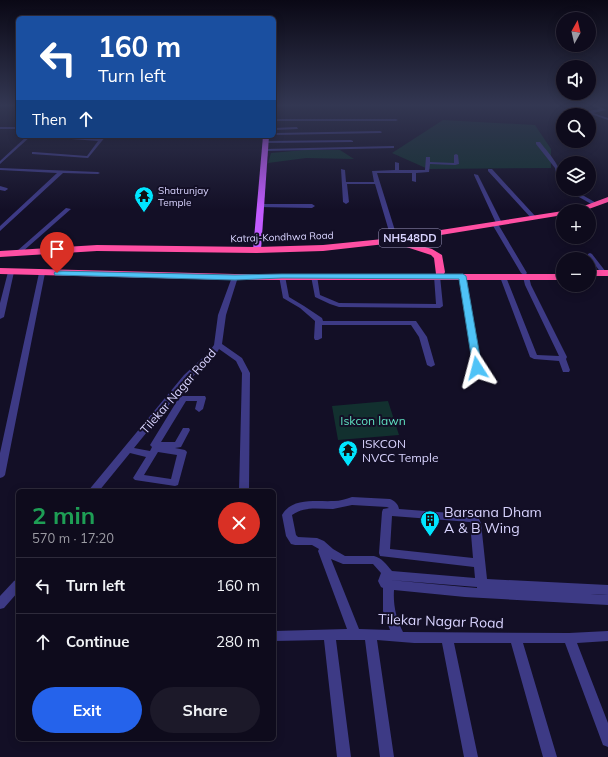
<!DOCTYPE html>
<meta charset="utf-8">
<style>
body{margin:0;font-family:Mulish,sans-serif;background:#1c1929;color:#f1f3f6;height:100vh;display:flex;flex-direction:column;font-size:15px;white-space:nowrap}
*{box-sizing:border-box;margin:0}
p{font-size:13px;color:#9b9ba3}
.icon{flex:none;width:22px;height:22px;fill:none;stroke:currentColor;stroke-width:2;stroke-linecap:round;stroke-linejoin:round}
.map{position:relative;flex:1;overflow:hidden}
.side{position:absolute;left:16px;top:489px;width:260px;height:252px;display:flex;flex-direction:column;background:#0e0b1c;border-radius:6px;box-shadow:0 2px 10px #0003,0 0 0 1px #2e2b3b}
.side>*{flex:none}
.hud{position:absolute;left:16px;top:16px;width:260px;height:122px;border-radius:6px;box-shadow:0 2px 10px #0003,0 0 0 1px #2e2b3b;background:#1a4fa0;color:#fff;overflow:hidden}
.needle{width:26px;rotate:8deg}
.controls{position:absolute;left:556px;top:12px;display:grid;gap:8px}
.controls a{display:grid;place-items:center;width:40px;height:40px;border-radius:50%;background:#0e0b1c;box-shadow:0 2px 10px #0003,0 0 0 1px #2e2b3b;font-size:20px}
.pin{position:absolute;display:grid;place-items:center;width:34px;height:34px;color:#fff;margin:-41px -17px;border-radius:50% 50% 50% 0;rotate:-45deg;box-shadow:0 0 4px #0007}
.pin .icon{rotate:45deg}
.me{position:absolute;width:44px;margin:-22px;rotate:351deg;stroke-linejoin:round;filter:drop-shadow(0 0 3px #0008)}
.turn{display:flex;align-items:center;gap:14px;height:84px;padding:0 16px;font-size:18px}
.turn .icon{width:52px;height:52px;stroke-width:2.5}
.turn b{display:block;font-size:28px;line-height:34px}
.then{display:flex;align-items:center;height:38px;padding:0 16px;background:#0003;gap:8px;font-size:15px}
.round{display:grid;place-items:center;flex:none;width:42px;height:42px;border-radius:21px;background:#1c1929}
.summary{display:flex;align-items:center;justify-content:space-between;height:68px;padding:0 16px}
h1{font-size:24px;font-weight:700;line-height:30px;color:#1e9e55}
.button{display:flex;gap:8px;margin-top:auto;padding:8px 16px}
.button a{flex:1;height:46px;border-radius:24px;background:#2563eb;color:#fff;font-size:16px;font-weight:700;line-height:46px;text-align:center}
.button a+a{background:#1c1929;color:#f1f3f6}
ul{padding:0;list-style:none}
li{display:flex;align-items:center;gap:12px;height:56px;padding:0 16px;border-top:1px solid #2e2b3b}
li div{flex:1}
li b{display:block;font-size:15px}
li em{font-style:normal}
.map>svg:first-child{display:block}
</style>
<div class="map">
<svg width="608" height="757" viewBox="0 0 608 757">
<rect width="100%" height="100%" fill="#130f26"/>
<path fill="#12302f" d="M443,120l92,5 16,24v19l-123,1 -36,-16z
M304,150h36l14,9 -48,-1 -38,5 3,-10z
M388,401l11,34 -61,5 -6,-34z"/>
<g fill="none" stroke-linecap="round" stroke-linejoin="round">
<path fill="#3d3a85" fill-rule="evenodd" d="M295,104h4v1l-3,1z
M323,104h4v1l-3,1z
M562,104h5l21,7 12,-2 -9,-5h7l-1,1 9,5 -13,3 15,5v2z
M274,119h122l2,1 -2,1h-122z
M0,127h18v2h-18z
M297,127l1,2 -24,1v-2z
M380,131l2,1 -1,1 -107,2v-2z
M27,136h4l-31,28v-3z
M57,136l43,3 2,-3h4l-18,22 -56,-4v-2h2l53,4 11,-15 -40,-3 -2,-1z
M351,140l2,1v1l-87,1 -2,-1 2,-1z
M536,142h4c10,13 23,26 23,43h-2l-4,-7 -2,-10 -19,-24z
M392,146h2v2l-129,3 -2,-1 2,-1z
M456,154l2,1 1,9 -4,1 -25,-1 -1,8 -13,1v9l-4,-1v-8h-35l20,64 2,3 -1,1h-4l-3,-3 -16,-54h-28l2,18 -3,2 -3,-2 -2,-33 4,1 1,12h28l-2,-11 23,-1v-8l4,1v7h26l1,-13h4v5l24,1v-8z
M0,168l98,4 2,1 -2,1 -35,-1 -63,58v-5l57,-53 -57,-3z
M488,169h4l44,48v2h-4l-44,-48z
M474,174l4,1 24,48 -4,1 29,49 -1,1 -2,1 -3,-2 -29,-49 4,-1 -22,-48z
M0,186l7,2 1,1 -3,2 -5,-1z
M565,189h7l26,15 -5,1z
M260,204h52l3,2 -3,2 -54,-1v-2z
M66,208l5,1 -50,44h-4v-2z
M590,253l2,1 14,18v2h-4l-14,-18v-2z
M11,270l3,2 -10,45 -4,2v-16l8,-31z
M42,271l3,2 -40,202 -2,2 -3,1v-25l39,-180z
M282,274l3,2 4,21 15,9 18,12 1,3h93l11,16 8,28 -4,2 -4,-2 -8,-28 -8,-12h-89v13l-4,2h-3l-1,-2 1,-17 -15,-13 -17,-10 -4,-22z
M314,274l3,2 3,19 19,8 97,1 -2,-28 3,-2 3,2 3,30 -3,2 -101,-1 -9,-3 -15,-7 -4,-21z
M463,274l3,2 15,92 -4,2 -4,-2 -13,-92z
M235,275l3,2 -12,38 -4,29 20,14 8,15 -1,118h-10l3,-118 -6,-12 -17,-12 -4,7 -25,23 -56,69 16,3 2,-4 -2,-2 30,-49h25l1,2 -3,11 -4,3 -4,-3 2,-8h-11l-25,41h14l8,-14h6l1,2 -9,17 -6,1 10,2 2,2 -9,33 -3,1 -40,-6 -2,-2 13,-21 -16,-4 -31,38h-11l96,-116 25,-23 5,-7 4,-30 14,-38zM158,452l19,3 -6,24 -27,-4z
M503,275l3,2 31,78 22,1 -34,-71 -2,-8 3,-2 3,2 2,8 36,72 -1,2 4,11 -1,2h-6l-4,-11 -25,-2 -4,-2 -30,-80z
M352,497l38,2c5,2 8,5 9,10l78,6 4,8 6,56 121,6v10l-121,-7 121,7v10l-143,-8 -71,-7c-1,15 2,28 9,42l166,1 39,-2v10l-31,2 31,80v24l-5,-2 -38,-102h-42l34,114h-14l-32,-114h-57l24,114h-14l-22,-114h-28l-37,-3 17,117h-14l-15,-117h-29l15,117h-14l-13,-117 -50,1v-10l73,-2 -29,-78 1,-2 -7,-4h-17l-4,-1 -5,-8 -4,-21c10,-18 35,-13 52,-14 6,0 12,-2 18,-4zM352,505l35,2 2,1 -6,1 -1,3 -3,41 1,3 94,11 1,11 -83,-7c-6,-7 -10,-13 -18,-15h-29l-12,-7 -9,-8 -7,-3 -19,-1 -2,-2 -4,-20c13,-9 26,-6 41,-6 6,-1 13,-3 19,-4zM392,516l78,6 3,36 -83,-9zM331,559l12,5h30l8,9 -3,8 3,6 2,1v23l7,19 -31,-1zM390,580l87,7v1l-12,-1z
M18,579v13l-14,16 -4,1v-13l14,-15z"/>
<path fill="#c25bff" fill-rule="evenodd" d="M263,136h6l-8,114 -4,2 -4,-2z"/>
<path fill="#ff4fa3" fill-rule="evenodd" d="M608,197v5l-22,8 -19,1 1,-2 16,-3z
M563,211v4l-159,26 28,8 10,6 3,17 -1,2h119v6h-328l-235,-6v-6l235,6h201l-2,-16 -3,-3 -37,-12 -71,8 -66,2 -160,-2 -97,6v-6l97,-6 160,2 66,-2 60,-6 180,-28h2z
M589,270h19v6h-19z"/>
</g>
<linearGradient id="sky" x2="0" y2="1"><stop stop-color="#0a0815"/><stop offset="0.5" stop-color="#333752"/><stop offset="1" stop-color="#333752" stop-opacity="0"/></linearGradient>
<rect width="608" height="210" fill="url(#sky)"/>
<path fill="#4fc3f7" stroke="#337fa1" d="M57,271l178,4 47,-1h181l3,2 16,92 -5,2 -4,-2 -14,-89 -177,-1 -47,2 -180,-5 -1,-2z"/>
<defs>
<g id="temple-pin" transform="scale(1)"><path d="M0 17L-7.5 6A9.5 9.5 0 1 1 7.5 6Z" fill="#00e5ff" stroke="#130f26"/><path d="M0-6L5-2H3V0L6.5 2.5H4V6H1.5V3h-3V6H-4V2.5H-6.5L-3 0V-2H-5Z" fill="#111"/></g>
<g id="building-pin" transform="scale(1)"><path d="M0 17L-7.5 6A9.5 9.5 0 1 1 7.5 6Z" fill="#00e5ff" stroke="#130f26"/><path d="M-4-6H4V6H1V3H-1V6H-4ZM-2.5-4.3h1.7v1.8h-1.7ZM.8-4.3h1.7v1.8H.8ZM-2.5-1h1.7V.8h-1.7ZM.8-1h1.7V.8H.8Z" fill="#111"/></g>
</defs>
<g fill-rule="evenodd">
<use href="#temple-pin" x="144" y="196"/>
<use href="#temple-pin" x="348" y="450"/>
<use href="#building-pin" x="430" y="520"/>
</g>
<g text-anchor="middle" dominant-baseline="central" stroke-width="4" stroke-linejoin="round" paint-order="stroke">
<g font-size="10" fill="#d9d4ff" stroke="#130f26" text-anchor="start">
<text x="158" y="190">Shatrunjay<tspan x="158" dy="12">Temple</tspan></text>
</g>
<g font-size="10" fill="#d9d4ff" stroke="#130f26">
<text transform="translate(282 237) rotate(-2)">Katraj-Kondhwa Road</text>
</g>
<rect fill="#130f26" stroke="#9e99be" stroke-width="1" x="379" y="229" width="62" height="18" rx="3"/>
<g font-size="11" font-weight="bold" fill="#d9d4ff">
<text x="410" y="238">NH548DD</text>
</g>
<g font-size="12" fill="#d9d4ff" stroke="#130f26">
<text transform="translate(178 391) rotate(-49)">Tilekar Nagar Road</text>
</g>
<g font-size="12" fill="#5fe0c0" stroke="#130f26">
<text x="373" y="420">Iskcon lawn</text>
</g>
<g font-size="12" fill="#d9d4ff" stroke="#130f26" text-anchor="start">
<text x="362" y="443">ISKCON<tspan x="362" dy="14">NVCC Temple</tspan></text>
</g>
<g font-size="14" fill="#d9d4ff" stroke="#130f26" text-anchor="start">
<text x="444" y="512">Barsana Dham<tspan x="444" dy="16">A &amp; B Wing</tspan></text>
</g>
<g font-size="14" fill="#d9d4ff" stroke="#130f26">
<text transform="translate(441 621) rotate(2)">Tilekar Nagar Road</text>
</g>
</g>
</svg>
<div class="controls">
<a><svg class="needle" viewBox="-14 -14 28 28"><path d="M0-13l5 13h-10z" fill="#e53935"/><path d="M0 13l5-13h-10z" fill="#9b9ba3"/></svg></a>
<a><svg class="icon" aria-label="sound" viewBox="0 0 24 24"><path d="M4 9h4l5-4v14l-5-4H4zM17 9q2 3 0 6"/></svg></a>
<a><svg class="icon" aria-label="search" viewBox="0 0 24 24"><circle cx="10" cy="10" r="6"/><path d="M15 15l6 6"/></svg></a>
<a><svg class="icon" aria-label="layers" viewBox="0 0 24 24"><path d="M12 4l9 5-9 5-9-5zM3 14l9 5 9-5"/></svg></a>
<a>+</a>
<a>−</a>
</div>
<div class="pin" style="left:57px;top:273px;background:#d93025"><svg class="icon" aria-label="arrive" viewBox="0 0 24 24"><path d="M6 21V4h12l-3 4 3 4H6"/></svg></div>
<svg class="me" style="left:477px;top:368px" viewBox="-20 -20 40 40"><path d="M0-17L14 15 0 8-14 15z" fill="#4fc3f7" stroke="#fff" stroke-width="4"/></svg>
<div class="hud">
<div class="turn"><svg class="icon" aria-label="left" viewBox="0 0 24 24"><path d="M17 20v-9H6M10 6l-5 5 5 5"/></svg><div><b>160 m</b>Turn left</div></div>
<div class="then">Then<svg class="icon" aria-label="ahead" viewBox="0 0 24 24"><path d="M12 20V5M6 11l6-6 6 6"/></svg></div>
</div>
<section class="side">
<div class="summary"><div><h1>2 min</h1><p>570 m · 17:20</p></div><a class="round" style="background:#d93025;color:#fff"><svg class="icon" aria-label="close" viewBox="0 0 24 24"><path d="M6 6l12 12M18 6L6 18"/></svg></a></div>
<ul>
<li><svg class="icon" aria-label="left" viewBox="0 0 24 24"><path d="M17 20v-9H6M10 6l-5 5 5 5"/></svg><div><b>Turn left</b></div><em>160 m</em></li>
<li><svg class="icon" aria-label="ahead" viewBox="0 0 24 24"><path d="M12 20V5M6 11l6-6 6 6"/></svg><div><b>Continue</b></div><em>280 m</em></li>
</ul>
<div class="button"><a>Exit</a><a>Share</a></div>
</section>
</div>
